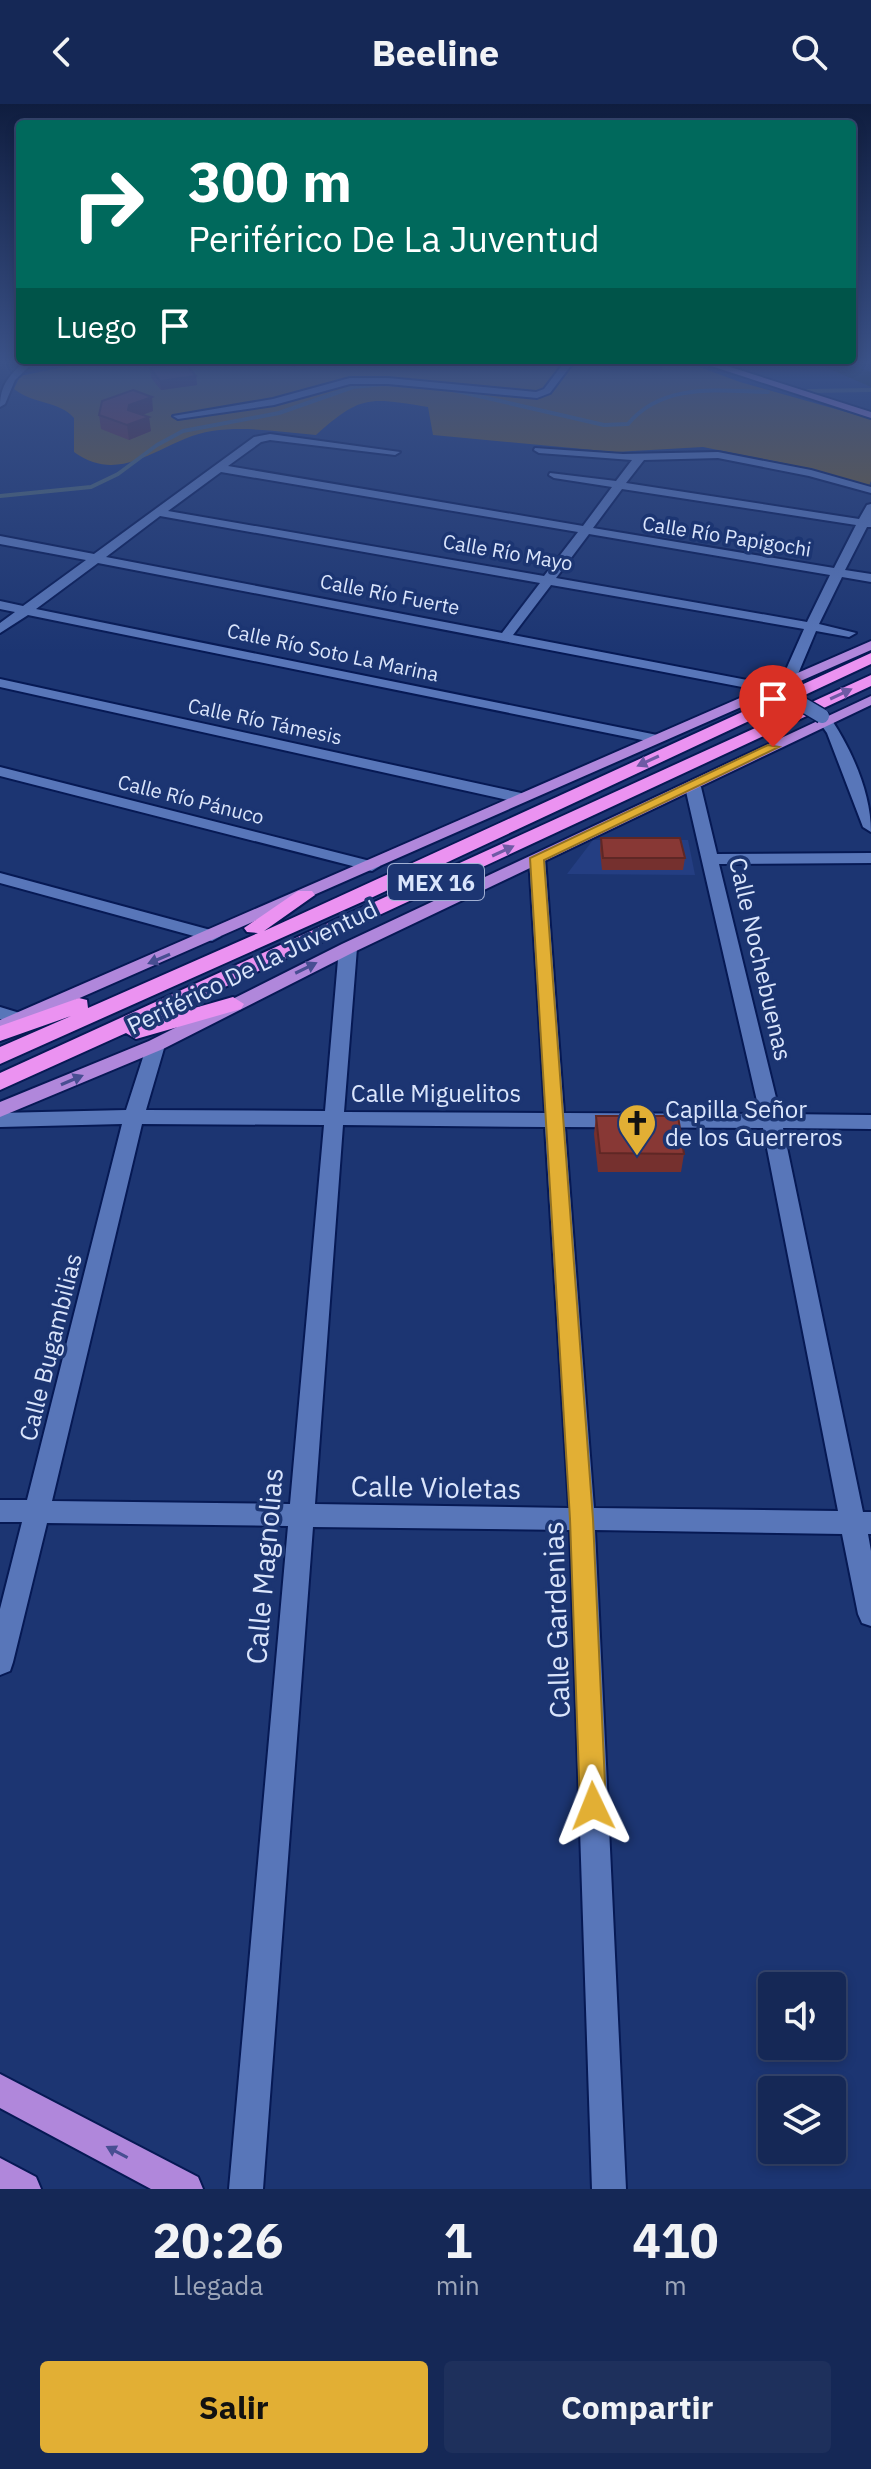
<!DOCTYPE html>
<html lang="es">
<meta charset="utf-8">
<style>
body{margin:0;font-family:"IBM Plex Sans",sans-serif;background:#1e305c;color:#f1f3f6;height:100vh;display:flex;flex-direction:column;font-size:30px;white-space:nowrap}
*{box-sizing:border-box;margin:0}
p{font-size:26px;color:#9da6b9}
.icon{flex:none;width:44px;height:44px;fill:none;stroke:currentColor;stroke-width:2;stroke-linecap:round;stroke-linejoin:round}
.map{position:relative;height:2085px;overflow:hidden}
.panel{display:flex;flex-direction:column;background:#152856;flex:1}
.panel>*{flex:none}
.banner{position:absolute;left:16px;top:16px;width:840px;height:244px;border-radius:8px;box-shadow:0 4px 12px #0003,0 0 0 2px #34446c;background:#00695c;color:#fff;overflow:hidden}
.tools{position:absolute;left:758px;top:1868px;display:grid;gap:16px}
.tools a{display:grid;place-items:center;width:88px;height:88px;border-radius:8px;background:#152856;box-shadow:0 4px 12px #0003,0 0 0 2px #34446c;font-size:40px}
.pin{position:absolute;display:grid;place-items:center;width:68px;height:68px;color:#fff;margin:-82px -34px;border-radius:50% 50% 50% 0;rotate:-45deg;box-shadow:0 0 8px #0007}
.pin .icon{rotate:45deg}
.me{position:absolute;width:88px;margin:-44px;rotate:358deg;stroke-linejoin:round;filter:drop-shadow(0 0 6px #0008)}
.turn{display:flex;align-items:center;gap:28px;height:168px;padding:0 40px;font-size:36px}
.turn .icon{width:104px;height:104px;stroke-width:2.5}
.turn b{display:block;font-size:56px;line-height:68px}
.then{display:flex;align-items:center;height:76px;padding:0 40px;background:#0003;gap:16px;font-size:30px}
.eta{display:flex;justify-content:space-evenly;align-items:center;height:136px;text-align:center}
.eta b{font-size:48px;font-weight:700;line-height:56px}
.button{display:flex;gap:16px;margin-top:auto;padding:16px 40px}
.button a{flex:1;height:92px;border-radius:8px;background:#e2af34;color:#111;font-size:32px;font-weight:700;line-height:92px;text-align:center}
.button a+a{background:#1e305c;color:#f1f3f6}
header{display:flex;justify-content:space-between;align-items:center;height:104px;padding:0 40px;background:#152856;font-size:36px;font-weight:700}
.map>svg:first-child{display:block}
</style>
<header><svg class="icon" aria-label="back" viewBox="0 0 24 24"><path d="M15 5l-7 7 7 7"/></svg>Beeline<svg class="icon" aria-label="search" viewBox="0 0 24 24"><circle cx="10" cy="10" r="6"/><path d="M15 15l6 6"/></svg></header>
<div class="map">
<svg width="871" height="2085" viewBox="0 0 871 2085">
<rect width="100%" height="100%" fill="#1c3572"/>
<path fill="#243e82" d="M593,736h95l7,35 -128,-1z"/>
<path fill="#785e26" d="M98,256l173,1 20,5 29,-6h360l60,22 131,37v62l-2,5 -61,-18 -105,-21 -88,5 -182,-17 -5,-28c-59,-9 -66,-13 -112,28 -34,-3 -69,-9 -104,-4 -49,7 -88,57 -138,21v-34c-14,-17 -42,-14 -60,-29l6,-13z"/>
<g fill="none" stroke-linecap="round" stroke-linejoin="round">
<path stroke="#4f666f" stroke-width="4" d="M808,287l63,-1
M0,392l91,-9 27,-13 39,-29 26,-14 96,-18 74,-26 31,-3 64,5 156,36 24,-1c35,-42 90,-33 140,-32"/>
<path fill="#132f32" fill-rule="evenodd" d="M809,256h31l31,12v15z"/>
<g stroke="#061954" stroke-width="4">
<path id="minor" d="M26,256h10l-21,20 -10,24 -5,3c0,-23 10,-32 26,-47z
M289,256h18l-14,5z
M566,256h9l-25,33 -13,5 -149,-14h-38l-76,21 -96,14 -5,-3 100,-17 77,-21h38l148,14 8,-3z
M270,330l130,18 -5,3 -125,-15 -9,2 -33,24 355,60 29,-39 -58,-9 -5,-3 1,-2 66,8 16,-21 -93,-7 -5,-3 1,-2 88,6 95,-2 93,18 60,17v6l-62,-17 -91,-18 -74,2 -18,23 233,36 8,-14 4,-1v23h-4l-22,43 26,4v8l-29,-5 -23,47 37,9 -7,4 -33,-6 -21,50 -7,4 -7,-4 23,-52 -253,-44 -38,50 270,52v6l-5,1 -680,-131 -62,46 626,127 2,3 -7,4 -629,-128 -28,18v-10l15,-11 -15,-3v-8l23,5 63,-46 -86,-16v-8l94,18 160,-117zM221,368l357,60 -34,44 -376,-65zM622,385l234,36 -22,43 -241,-40zM160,412l380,67 -38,50 -396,-76zM589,430l241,41 -23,47 -251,-44z
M0,575l521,114 8,5 -8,5 -521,-116z
M817,609h10c23,33 44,78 44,119l-8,-5 -36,-94 -12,-17z
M0,663l378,96 2,3 -8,5 -372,-95z
M693,678l8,5 16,67 154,-1v10l-152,1 61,250 91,1v14l-88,-1 80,384h8v22h-3l3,17v75l-9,-3 -4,-9 -16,-80 -247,-4 31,659h-34l-22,-659 -257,-3 -50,662h-34l59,-663 -241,-3 -34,139 -3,9 -10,4v-66l22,-87h-22v-22h27l95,-376 -122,3v-14l126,-3 21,-65 9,-6 9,6 -19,65 179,1 14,-163 9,-5 9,5 -13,164 201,1 -16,-255 8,-5 8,5 19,255 196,1 -75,-327zM142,1020l182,1 -34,379 -238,-3zM343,1021l202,2 24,381 -254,-4zM565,1023l198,1 75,383 -244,-3z
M0,769l218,59 3,4 -9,5 -212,-58z
M0,903l23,7 3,4 -9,6 -17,-5z"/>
</g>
<g stroke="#061954" stroke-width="4">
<path id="major" d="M693,256h15l163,52v6z
M871,537v9l-871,383v-13z
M871,592v9l-517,247 -191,97 -163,68v-15l149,-61 193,-97z
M0,1970l198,103 5,12h-52l-151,-81z
M0,2054l36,19 5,12h-41z"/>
</g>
<g stroke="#061954" stroke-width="4">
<path id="highway" d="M871,549v11l-498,233 -373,167v-17l71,-31 -71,25v-15l79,-28 8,2 1,8 170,-75 -11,-1 -3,-4 54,-37h14l3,4 -51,36z
M871,571v11l-715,333 77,-22 11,7 -3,5 -105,30 -10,-6 -126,57v-17z"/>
</g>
<use href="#minor" fill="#5876b9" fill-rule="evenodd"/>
<use href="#major" fill="#b087db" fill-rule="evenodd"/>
<use href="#highway" fill="#eb92f1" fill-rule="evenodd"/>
<g stroke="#061954" stroke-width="17" stroke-linecap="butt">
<path id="minor-bridge" d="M778,586l44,26"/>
</g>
<use href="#minor-bridge" stroke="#5876b9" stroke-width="14"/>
</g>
<path fill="#75302e" d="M608,256h55l-1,10h-52l-2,-5z
M150,264l46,8 1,9 -36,5 -10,-12z
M153,307l-11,4 9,16 -22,9 -28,-11 -2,-14z
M601,734l84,20 -2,12h-81l-2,-20z
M596,1012l88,38 -3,18h-83l-4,-38z"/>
<path fill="#5f2725" d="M196,272l1,9 -36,5 -1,-9z
M152,293l1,14 -22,8 18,-2 2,14 -22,9 -2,-15 2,-20z"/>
<path fill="#883835" stroke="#5f2725" stroke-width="2" d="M611,256h52v1h-52z
M186,260l10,12 -36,5 -10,-13z
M133,286l19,7 -23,8 -1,5 21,7 -22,8 -28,-10 3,-14z
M601,734h79l5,20h-82z
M596,1012h82l6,38 -84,-1z"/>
<defs><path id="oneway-solid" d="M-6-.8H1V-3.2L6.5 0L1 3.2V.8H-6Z" transform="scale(2)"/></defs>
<g fill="#6f5aa5">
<use href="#oneway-solid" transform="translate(841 590) rotate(-25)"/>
<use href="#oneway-solid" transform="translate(648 657) rotate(155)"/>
<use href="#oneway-solid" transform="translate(503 747) rotate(-25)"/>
</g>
<g fill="#484e92">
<use href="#oneway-solid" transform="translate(159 855) rotate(157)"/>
<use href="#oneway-solid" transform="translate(306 864) rotate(-26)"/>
<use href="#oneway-solid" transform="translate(72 976) rotate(-23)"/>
<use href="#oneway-solid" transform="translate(117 2048) rotate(-152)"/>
</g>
<linearGradient id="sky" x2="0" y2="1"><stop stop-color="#0f1d3f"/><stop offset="0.47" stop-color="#3a5187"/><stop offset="1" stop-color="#3a5187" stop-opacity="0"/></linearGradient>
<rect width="871" height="548" fill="url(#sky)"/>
<path fill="#e2af34" stroke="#937222" stroke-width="2" d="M768,641l11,2 -235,113 49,659 13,287 -4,10 -9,4 -9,-4 -4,-10 -10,-287 -40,-661z"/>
<defs>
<g id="church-pin" transform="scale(2)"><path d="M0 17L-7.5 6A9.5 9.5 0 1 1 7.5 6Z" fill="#e2af34" stroke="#1c3572"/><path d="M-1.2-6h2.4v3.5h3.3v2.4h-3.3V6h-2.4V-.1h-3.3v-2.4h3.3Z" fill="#111"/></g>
</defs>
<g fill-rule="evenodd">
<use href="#church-pin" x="637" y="1019"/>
</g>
<g text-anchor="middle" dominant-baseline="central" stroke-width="7" stroke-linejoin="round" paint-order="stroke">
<g font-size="20" fill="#dae5fc" stroke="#1c3572">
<text transform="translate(727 432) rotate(9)">Calle Río Papigochi</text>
<text transform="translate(508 448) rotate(10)">Calle Río Mayo</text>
<text transform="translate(390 490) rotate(11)">Calle Río Fuerte</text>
<text transform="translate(333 548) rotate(12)">Calle Río Soto La Marina</text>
<text transform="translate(265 617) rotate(12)">Calle Río Támesis</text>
<text transform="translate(191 695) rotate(14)">Calle Río Pánuco</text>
</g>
<rect fill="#1c3572" stroke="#a1b0d3" stroke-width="2" x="388" y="760" width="96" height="36" rx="6"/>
<g font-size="22" font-weight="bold" fill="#dae5fc">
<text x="436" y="778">MEX 16</text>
</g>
<g font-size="24" fill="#dae5fc" stroke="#1c3572">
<text transform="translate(761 855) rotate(77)">Calle Nochebuenas</text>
<text transform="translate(252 863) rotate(-26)">Periférico De La Juventud</text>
<text x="436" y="989">Calle Miguelitos</text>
<text transform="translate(50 1243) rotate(-76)">Calle Bugambilias</text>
</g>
<g font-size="24" fill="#dae5fc" stroke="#1c3572" text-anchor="start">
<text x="665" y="1005">Capilla Señor<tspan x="665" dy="28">de los Guerreros</tspan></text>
</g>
<g font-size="28" fill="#dae5fc" stroke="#1c3572">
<text transform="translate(436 1383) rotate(1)">Calle Violetas</text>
<text transform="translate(264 1462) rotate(-85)">Calle Magnolias</text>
<text transform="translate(556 1516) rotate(-92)">Calle Gardenias</text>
</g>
</g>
</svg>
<div class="tools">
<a><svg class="icon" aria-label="sound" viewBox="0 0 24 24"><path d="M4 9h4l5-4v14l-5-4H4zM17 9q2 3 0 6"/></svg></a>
<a><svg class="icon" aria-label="layers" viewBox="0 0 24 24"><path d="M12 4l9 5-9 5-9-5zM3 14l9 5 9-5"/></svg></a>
</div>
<div class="pin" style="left:773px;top:643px;background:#d93025"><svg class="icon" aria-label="arrive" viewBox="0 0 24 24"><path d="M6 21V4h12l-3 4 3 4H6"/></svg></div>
<svg class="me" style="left:593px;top:1702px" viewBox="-20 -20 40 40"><path d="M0-17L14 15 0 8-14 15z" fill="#e2af34" stroke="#fff" stroke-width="4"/></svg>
<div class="banner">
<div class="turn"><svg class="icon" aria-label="right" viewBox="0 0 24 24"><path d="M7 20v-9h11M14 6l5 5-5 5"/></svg><div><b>300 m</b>Periférico De La Juventud</div></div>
<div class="then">Luego<svg class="icon" aria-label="arrive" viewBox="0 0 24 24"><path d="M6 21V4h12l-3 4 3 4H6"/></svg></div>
</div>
</div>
<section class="panel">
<div class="eta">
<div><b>20:26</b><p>Llegada</p></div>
<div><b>1</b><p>min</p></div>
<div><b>410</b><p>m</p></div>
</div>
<div class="button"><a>Salir</a><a>Compartir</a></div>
</section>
